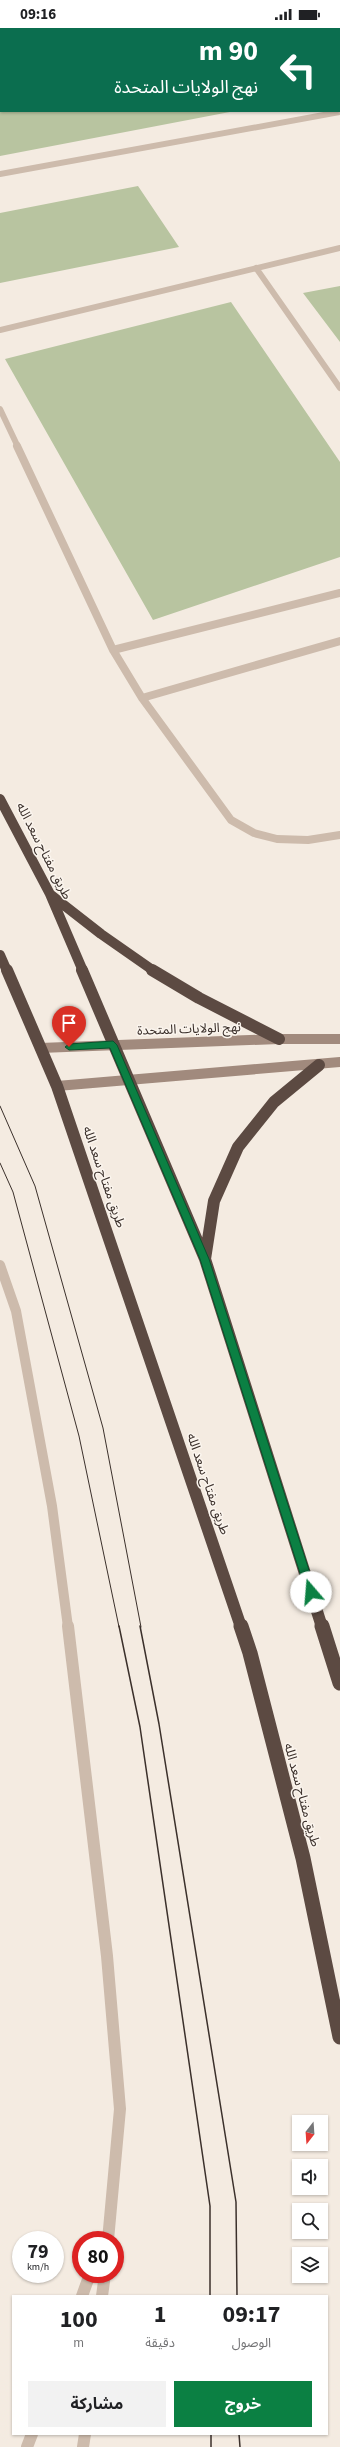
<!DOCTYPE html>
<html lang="ar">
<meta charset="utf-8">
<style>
body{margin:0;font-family:"Source Sans 3","Noto Sans Arabic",sans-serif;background:#f2f2f2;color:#202124;direction:rtl;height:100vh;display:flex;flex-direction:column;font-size:15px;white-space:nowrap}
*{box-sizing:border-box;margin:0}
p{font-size:13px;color:#757577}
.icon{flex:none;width:22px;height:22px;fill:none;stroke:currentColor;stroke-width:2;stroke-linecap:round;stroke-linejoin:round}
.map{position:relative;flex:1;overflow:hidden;direction:ltr}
.side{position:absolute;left:12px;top:2267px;width:316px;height:140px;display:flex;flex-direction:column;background:#fff;border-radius:0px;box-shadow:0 1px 3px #0004;direction:rtl}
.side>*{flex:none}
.banner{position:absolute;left:0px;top:0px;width:340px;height:84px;box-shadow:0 1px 3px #0004;direction:rtl;background:#0b6e4f;color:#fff;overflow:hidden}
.needle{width:26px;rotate:197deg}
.fabs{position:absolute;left:292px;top:2087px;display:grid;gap:8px}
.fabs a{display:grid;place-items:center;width:36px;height:36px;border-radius:0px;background:#fff;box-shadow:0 1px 3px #0004;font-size:20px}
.speed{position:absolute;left:12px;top:2203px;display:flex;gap:8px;font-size:20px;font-weight:700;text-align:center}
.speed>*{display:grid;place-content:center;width:52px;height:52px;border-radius:50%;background:#fff;box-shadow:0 1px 3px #0004;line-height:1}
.speed small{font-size:10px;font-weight:400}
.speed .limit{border:6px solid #d22;background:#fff;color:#111}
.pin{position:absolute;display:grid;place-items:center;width:34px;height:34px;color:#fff;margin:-41px -17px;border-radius:50% 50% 50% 0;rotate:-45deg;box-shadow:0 0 4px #0007}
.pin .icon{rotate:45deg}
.me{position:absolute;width:44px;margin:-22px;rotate:342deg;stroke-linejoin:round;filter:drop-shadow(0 0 3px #0008)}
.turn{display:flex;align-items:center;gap:14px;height:84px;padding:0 16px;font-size:18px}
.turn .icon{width:52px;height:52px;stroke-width:2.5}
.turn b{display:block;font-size:28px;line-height:34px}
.eta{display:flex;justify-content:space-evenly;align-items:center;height:68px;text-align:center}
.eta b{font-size:24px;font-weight:700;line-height:28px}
.cta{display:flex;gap:8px;margin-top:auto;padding:8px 16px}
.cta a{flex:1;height:46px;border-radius:0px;background:#0b8043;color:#fff;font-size:16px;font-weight:700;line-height:46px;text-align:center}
.cta a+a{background:#f2f2f2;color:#202124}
.status{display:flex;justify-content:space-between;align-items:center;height:28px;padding:0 20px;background:#fff;direction:ltr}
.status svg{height:11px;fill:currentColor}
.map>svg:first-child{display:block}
</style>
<div class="status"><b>09:16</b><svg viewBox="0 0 49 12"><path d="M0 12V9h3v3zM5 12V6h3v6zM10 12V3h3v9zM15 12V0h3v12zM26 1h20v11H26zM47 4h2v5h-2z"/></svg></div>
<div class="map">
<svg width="340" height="2419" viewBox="0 0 340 2419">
<rect width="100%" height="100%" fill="#f4ebe1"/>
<path fill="#b8c4a0" d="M0,0h340v63l-1,-62h-338v82h234l-235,45z
M138,158l41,61 -179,36v-70z
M340,258v56l-37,-49z
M231,274l109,160v95l-187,63 -148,-261z"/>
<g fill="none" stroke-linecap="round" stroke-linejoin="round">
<path stroke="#cdbbac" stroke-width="6" d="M0,146l340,-62
M256,240l84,120
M0,302l340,-82
M0,381l18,38"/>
<path stroke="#cdbbac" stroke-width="8" d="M17,418l96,204 29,48 89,122 23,13 23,6 31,1 32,-5
M113,622l227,-57
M142,670l198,-57"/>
<path stroke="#cdbbac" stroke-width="10" d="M0,1237l16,46 36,195 16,121"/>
<path stroke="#cdbbac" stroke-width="12" d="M68,1598l39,330 13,153 -12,131
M82,2268l8,-22
M102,2268l3,-22
M27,2419l5,-13
M83,2419l2,-13"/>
<path stroke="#a18a7d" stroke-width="10" d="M40,1020l239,-9h61
M57,1058l283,-24"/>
<path stroke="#5c4a42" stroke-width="10" d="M0,771l50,95 33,77
M51,867l50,39 53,37
M0,927l7,16"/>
<path stroke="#5c4a42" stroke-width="12" d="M7,942l50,116 184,541
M82,942l123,289 117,368
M152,942l47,28 80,41
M205,1231l9,-58 24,-54 36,-45 45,-37"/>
<path stroke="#5c4a42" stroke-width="15" d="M241,1598l9,27 53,205 37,179
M322,1598l18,57"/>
<path stroke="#3b302b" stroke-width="1" d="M0,1078l35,80 68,242 38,199
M0,1135l13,29 66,244 40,191"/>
<path stroke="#3b302b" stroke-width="1.5" d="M119,1598l21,101 70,479v90
M140,1598l19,98 77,478 1,94
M211,2406v13
M239,2406l1,13"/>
</g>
<path fill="#0b8043" stroke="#07532c" d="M113,1013l4,4 92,214 107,333 -5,5 -5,-5 -106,-333 -90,-211 -41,2 -4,-3 4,-3z"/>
<g text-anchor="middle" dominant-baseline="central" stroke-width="3" stroke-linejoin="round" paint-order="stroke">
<g font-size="13" fill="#3b302b" stroke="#fbf5ee">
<text transform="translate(44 823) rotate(63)">طريق مفتاح سعد الله</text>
<text transform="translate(189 1001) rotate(-2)">نهج الولايات المتحدة</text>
<text transform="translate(104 1149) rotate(71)">طريق مفتاح سعد الله</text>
<text transform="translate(208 1456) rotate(71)">طريق مفتاح سعد الله</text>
<text transform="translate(302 1767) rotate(75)">طريق مفتاح سعد الله</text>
</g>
</g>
</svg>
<div class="fabs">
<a><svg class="needle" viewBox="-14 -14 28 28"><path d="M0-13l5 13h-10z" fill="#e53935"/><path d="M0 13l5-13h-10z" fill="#757577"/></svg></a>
<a><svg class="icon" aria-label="sound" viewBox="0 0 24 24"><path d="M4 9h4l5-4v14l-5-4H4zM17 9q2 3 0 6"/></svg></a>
<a><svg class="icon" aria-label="search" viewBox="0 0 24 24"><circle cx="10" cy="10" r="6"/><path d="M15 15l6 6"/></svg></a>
<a><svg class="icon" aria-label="layers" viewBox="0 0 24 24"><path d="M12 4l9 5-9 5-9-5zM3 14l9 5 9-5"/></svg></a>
</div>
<div class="speed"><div>79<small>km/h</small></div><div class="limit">80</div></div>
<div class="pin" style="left:69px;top:1019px;background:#d93025"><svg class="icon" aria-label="arrive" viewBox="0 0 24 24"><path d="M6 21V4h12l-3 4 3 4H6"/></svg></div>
<svg class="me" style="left:311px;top:1564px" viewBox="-20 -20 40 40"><circle r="19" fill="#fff"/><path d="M0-13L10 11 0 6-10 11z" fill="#0b8043"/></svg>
<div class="banner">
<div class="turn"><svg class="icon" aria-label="left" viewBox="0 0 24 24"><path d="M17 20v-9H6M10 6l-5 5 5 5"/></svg><div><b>90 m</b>نهج الولايات المتحدة</div></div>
</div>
<section class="side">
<div class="eta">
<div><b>09:17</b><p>الوصول</p></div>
<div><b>1</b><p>دقيقة</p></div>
<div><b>100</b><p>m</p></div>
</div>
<div class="cta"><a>خروج</a><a>مشاركة</a></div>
</section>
</div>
